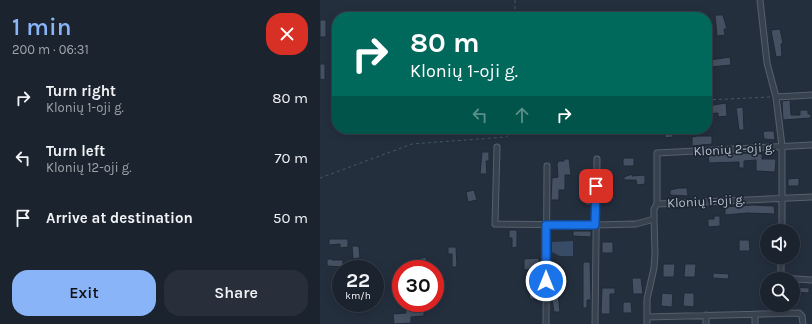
<!DOCTYPE html>
<meta charset="utf-8">
<style>
body{margin:0;font-family:Karla,sans-serif;background:#282f3a;color:#f1f3f6;height:100vh;display:flex;flex-direction:column;font-size:15px;white-space:nowrap}
*{box-sizing:border-box;margin:0}
p{font-size:13px;color:#a0a4aa}
.icon{flex:none;width:22px;height:22px;fill:none;stroke:currentColor;stroke-width:2;stroke-linecap:round;stroke-linejoin:round}
.map{position:relative;flex:1;overflow:hidden}
.drawer{display:flex;flex-direction:column;background:#1b232e;width:320px}
.drawer>*{flex:none}
.banner{position:absolute;left:12px;top:12px;width:380px;height:122px;border-radius:16px;box-shadow:0 2px 10px #0003,0 0 0 1px #39404a;background:#00695c;color:#fff;overflow:hidden}
.tools{position:absolute;left:440px;top:224px;display:grid;gap:8px}
.tools a{display:grid;place-items:center;width:40px;height:40px;border-radius:50%;background:#1b232e;box-shadow:0 2px 10px #0003,0 0 0 1px #39404a;font-size:20px}
.speed{position:absolute;left:12px;top:260px;display:flex;gap:8px;font-size:20px;font-weight:700;text-align:center}
.speed>*{display:grid;place-content:center;width:52px;height:52px;border-radius:50%;background:#1b232e;box-shadow:0 2px 10px #0003,0 0 0 1px #39404a;line-height:1}
.speed small{font-size:10px;font-weight:400}
.speed .limit{border:6px solid #d22;background:#fff;color:#111}
.pin{position:absolute;display:grid;place-items:center;width:34px;height:34px;color:#fff;margin:-17px;border-radius:8px;box-shadow:0 2px 6px #0006}
.me{position:absolute;width:44px;margin:-22px;rotate:0deg;stroke-linejoin:round;filter:drop-shadow(0 0 3px #0008)}
.turn{display:flex;align-items:center;gap:14px;height:84px;padding:0 12px;font-size:18px}
.turn .icon{width:52px;height:52px;stroke-width:2.5}
.turn b{display:block;font-size:28px;line-height:34px}
.lanes{display:flex;align-items:center;height:38px;padding:0 12px;background:#0003;justify-content:center;gap:20px;direction:ltr}
.lanes .off{opacity:.35}
.round{display:grid;place-items:center;flex:none;width:42px;height:42px;border-radius:16px;background:#282f3a}
.summary{display:flex;align-items:center;justify-content:space-between;height:68px;padding:0 12px}
h1{font-size:24px;font-weight:600;line-height:30px;color:#8ab4f8}
.cta{display:flex;gap:8px;margin-top:auto;padding:8px 12px}
.cta a{flex:1;height:46px;border-radius:16px;background:#8ab4f8;color:#111;font-size:16px;font-weight:600;line-height:46px;text-align:center}
.cta a+a{background:#282f3a;color:#f1f3f6}
ul{padding:0;list-style:none}
li{display:flex;align-items:center;gap:12px;height:60px;padding:0 12px}
li div{flex:1}
li b{display:block;font-size:15px}
li em{font-style:normal}
main{display:flex;flex:1;min-height:0}
.map>svg:first-child{display:block}
</style>
<main>
<section class="drawer">
<div class="summary"><div><h1>1 min</h1><p>200 m · 06:31</p></div><a class="round" style="background:#d93025;color:#fff"><svg class="icon" aria-label="close" viewBox="0 0 24 24"><path d="M6 6l12 12M18 6L6 18"/></svg></a></div>
<ul>
<li><svg class="icon" aria-label="right" viewBox="0 0 24 24"><path d="M7 20v-9h11M14 6l5 5-5 5"/></svg><div><b>Turn right</b><p>Klonių 1-oji g.</p></div><em>80 m</em></li>
<li><svg class="icon" aria-label="left" viewBox="0 0 24 24"><path d="M17 20v-9H6M10 6l-5 5 5 5"/></svg><div><b>Turn left</b><p>Klonių 12-oji g.</p></div><em>70 m</em></li>
<li><svg class="icon" aria-label="arrive" viewBox="0 0 24 24"><path d="M6 21V4h12l-3 4 3 4H6"/></svg><div><b>Arrive at destination</b></div><em>50 m</em></li>
</ul>
<div class="cta"><a>Exit</a><a>Share</a></div>
</section>
<div class="map">
<svg width="492" height="324" viewBox="0 0 492 324">
<rect width="100%" height="100%" fill="#242f3e"/>
<path fill="#394c67" d="M253,241v15h-13l-8,-4v-10z"/>
<path fill="#455162" stroke="#1f2835" d="M395,15h8l4,14h-3l1,6 -8,1z
M0,20h6v17h-6z
M460,29l3,14 -2,1 1,12 -6,1 -5,-27z
M410,57l1,8 -21,2v-7z
M0,64h5v16l-5,-1z
M470,100l1,15h9v-5h8v4h3v4l-28,2 -1,-19z
M406,103l1,13 -9,1v-4l-11,1v-8z
M423,107l1,23h-5l-3,-22z
M345,129h12l1,4h-5v4l-8,1z
M446,131h8l1,9 -11,-1 -1,-7z
M377,136h15v8l-20,2v-9z
M162,152h7v9h-3l1,13h-7z
M421,153l21,1v5h14l-1,13 -19,-1v-11l-12,1v7h-5v-6l-30,1 -1,-8z
M303,158h11v8h-11z
M244,159h5l2,16h-6v15h-6v10h-8l1,-22 6,-1 -1,-13 2,-3h5z
M312,174v2l13,-1v9l-8,1 -1,-5h-12v-3z
M479,178v8h-11v-7z
M359,188h8l1,8 -18,-1v-5z
M154,190l3,10 -9,2 -2,-10z
M265,193h7v12h-7z
M433,205l21,1 1,8 -28,-1 -22,2v-8z
M394,216h6v10l-12,1v-8h6z
M189,230h8v17l-5,1v-10h-3z
M253,231h18v6l-18,-1z
M9,239h19v8l-8,1v-4l-11,1z
M419,240h10l1,11h-11z
M282,242h11v11h-11z
M32,246h6l1,2 1,10 -7,1z
M128,247h8l1,20h-5v-13h-4z
M106,257l2,12 -12,-2 -2,-7z
M219,258v11l-15,1v-11z
M7,259h5v1h11v7l-16,-1z
M263,262h7l1,38h-4v8h-4z
M343,264h12l-1,13h-11z
M365,264h11l-1,13h-11z
M393,273l16,1 -1,5 -15,-1z
M312,278h9l2,16h-10z
M473,287l16,1v5l-16,-1z
M282,288h13v6h-5v20h-9z
M208,289h13v10h-11z
M342,293l11,1 -1,13 -11,-1z
M364,293h10v14l-11,-1z
M231,294h7l2,18h-6z
M303,302h8l1,11h-9z
M92,306v4l12,-1v7l-13,1v6l-17,1 -1,-10 13,-1 -1,-6z"/>
<g fill="none" stroke-linecap="round" stroke-linejoin="round">
<g stroke="#565f6c" stroke-width="7">
<path id="minor" d="M440,0l7,63 9,34 6,49v85
M456,97l36,-2
M177,147l-2,77 100,1 41,-1 18,-5v-10l3,-5 155,-7
M337,204v-51l155,-8
M461,278l31,2
M461,279v-22
M460,313v-8
M435,314v10
M327,317l152,-4 3,3 1,8
M226,324l1,-158
M275,324l2,-165
M327,324v-25l7,-31 1,-14 -1,-35
M386,324v-9"/>
</g>
<path stroke="#44595c" stroke-width="1" stroke-dasharray="3 3" stroke-linecap="butt" d="M195,0v17
M387,100l63,-3
M0,178l92,-34 94,-7 4,-3 2,-5"/>
<use href="#minor" stroke="#38414e" stroke-width="5"/>
</g>
<g fill="none" stroke-linecap="round" stroke-linejoin="round">
<g stroke="#114b97" stroke-width="10">
<path id="route" d="M226,281v-56h49l1,-39"/>
</g>
<use href="#route" stroke="#1a73e8" stroke-width="7"/>
</g>
<g text-anchor="middle" dominant-baseline="central" stroke-width="3.5" stroke-linejoin="round" paint-order="stroke">
<g font-size="13" fill="#b4bcc9" stroke="#1d2633">
<text transform="translate(414 149) rotate(-3)">Klonių 2-oji g.</text>
<text transform="translate(386 201) rotate(-3)">Klonių 1-oji g.</text>
</g>
</g>
</svg>
<div class="tools">
<a><svg class="icon" aria-label="sound" viewBox="0 0 24 24"><path d="M4 9h4l5-4v14l-5-4H4zM17 9q2 3 0 6"/></svg></a>
<a><svg class="icon" aria-label="search" viewBox="0 0 24 24"><circle cx="10" cy="10" r="6"/><path d="M15 15l6 6"/></svg></a>
</div>
<div class="speed"><div>22<small>km/h</small></div><div class="limit">30</div></div>
<div class="pin" style="left:276px;top:186px;background:#d93025"><svg class="icon" aria-label="arrive" viewBox="0 0 24 24"><path d="M6 21V4h12l-3 4 3 4H6"/></svg></div>
<svg class="me" style="left:226px;top:281px" viewBox="-20 -20 40 40"><circle r="17" fill="#1a73e8" stroke="#fff" stroke-width="3"/><path d="M0-11L8 9 0 5-8 9z" fill="#fff"/></svg>
<div class="banner">
<div class="turn"><svg class="icon" aria-label="right" viewBox="0 0 24 24"><path d="M7 20v-9h11M14 6l5 5-5 5"/></svg><div><b>80 m</b>Klonių 1-oji g.</div></div>
<div class="lanes"><svg class="icon off" aria-label="left" viewBox="0 0 24 24"><path d="M17 20v-9H6M10 6l-5 5 5 5"/></svg><svg class="icon off" aria-label="ahead" viewBox="0 0 24 24"><path d="M12 20V5M6 11l6-6 6 6"/></svg><svg class="icon" aria-label="right" viewBox="0 0 24 24"><path d="M7 20v-9h11M14 6l5 5-5 5"/></svg></div>
</div>
</div>
</main>
